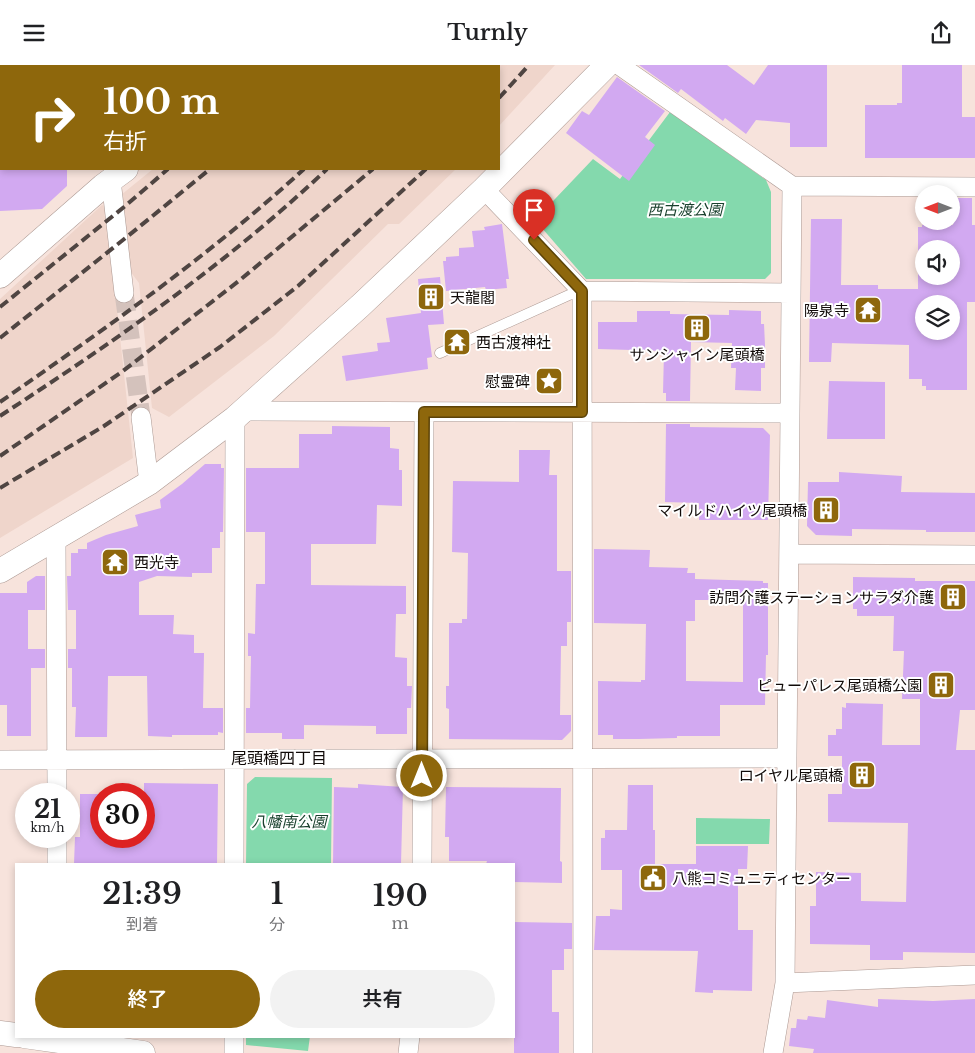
<!DOCTYPE html>
<html lang="ja">
<meta charset="utf-8">
<style>
body{margin:0;font-family:"Libre Baskerville","Noto Sans JP",serif;background:#f2f2f2;color:#202124;height:100vh;display:flex;flex-direction:column;font-size:19px;white-space:nowrap}
*{box-sizing:border-box;margin:0}
p{font-size:16px;color:#757577}
.icon{flex:none;width:28px;height:28px;fill:none;stroke:currentColor;stroke-width:2;stroke-linecap:round;stroke-linejoin:round}
.map{position:relative;flex:1;overflow:hidden}
.sheet{position:absolute;left:15px;top:798px;width:500px;height:175px;display:flex;flex-direction:column;background:#fff;border-radius:0px;box-shadow:0 2px 8px #0003}
.sheet>*{flex:none}
.guide{position:absolute;left:0px;top:0px;width:500px;height:105px;box-shadow:0 2px 8px #0003;background:#8e670c;color:#fff;overflow:hidden}
.needle{width:32px;rotate:270deg}
.buttons{position:absolute;left:915px;top:120px;display:grid;gap:10px}
.buttons a{display:grid;place-items:center;width:45px;height:45px;border-radius:50%;background:#fff;box-shadow:0 2px 8px #0003;font-size:25px}
.speed{position:absolute;left:15px;top:718px;display:flex;gap:10px;font-size:25px;font-weight:700;text-align:center}
.speed>*{display:grid;place-content:center;width:65px;height:65px;border-radius:50%;background:#fff;box-shadow:0 2px 8px #0003;line-height:1}
.speed small{font-size:12px;font-weight:400}
.speed .limit{border:8px solid #d22;background:#fff;color:#111}
.pin{position:absolute;display:grid;place-items:center;width:42px;height:42px;color:#fff;margin:-51px -21px;border-radius:50% 50% 50% 0;rotate:-45deg;box-shadow:0 0 5px #0007}
.pin .icon{rotate:45deg}
.me{position:absolute;width:55px;margin:-28px;rotate:0deg;stroke-linejoin:round;filter:drop-shadow(0 0 4px #0008)}
.turn{display:flex;align-items:center;gap:18px;height:105px;padding:0 20px;font-size:22px}
.turn .icon{width:65px;height:65px;stroke-width:2.5}
.turn b{display:block;font-size:35px;line-height:42px}
.eta{display:flex;justify-content:space-evenly;align-items:center;height:85px;text-align:center}
.eta b{font-size:30px;font-weight:600;line-height:35px}
.primary-button{display:flex;gap:10px;margin-top:auto;padding:10px 20px}
.primary-button a{flex:1;height:58px;border-radius:30px;background:#8e670c;color:#fff;font-size:20px;font-weight:600;line-height:58px;text-align:center}
.primary-button a+a{background:#f2f2f2;color:#202124}
header{display:flex;justify-content:space-between;align-items:center;height:65px;padding:0 20px;background:#fff;font-size:22px;font-weight:600}
.map>svg:first-child{display:block}
</style>
<header><svg class="icon" aria-label="menu" viewBox="0 0 24 24"><path d="M4 6h16M4 12h16M4 18h16"/></svg>Turnly<svg class="icon" aria-label="share" viewBox="0 0 24 24"><path d="M12 15V3M7 8l5-5 5 5M5 13v7h14v-7"/></svg></header>
<div class="map">
<svg width="975" height="988" viewBox="0 0 975 988">
<rect width="100%" height="100%" fill="#f7e3dc"/>
<path fill="#efd5cb" d="M275,0h280l-56,61v-60h-225z
M153,104h303l-57,55h-11l-114,112 -105,81 -17,-9 -13,-125 -12,-16 -6,-72z
M102,140l10,4 3,81 18,168 -133,80v-239z"/>
<path fill="#84d9ad" d="M670,47l96,68 5,12v81l-6,6h-179l-51,-59 58,-61 27,20z
M255,712l77,1 -1,86h-85l1,-80z
M696,753l74,1 -1,25h-73z
M246,971h64l-2,15 -62,-6z"/>
<path fill="#d2a9f1" fill-rule="evenodd" d="M639,0h88l27,20 14,-20h59v82h-37v-24l-34,-3 -10,14 -21,-16 -2,3 -42,-32 -3,4z
M902,0h60v52h13v41h-110v-53h32v-2h5z
M617,12l48,34 -20,26 10,8 -26,36 -63,-48 16,-22 7,4z
M0,104h67v17l-25,23 -42,2z
M954,133h18v27h3v77h-8v88h-41v-4h-4v-7h-13v-34l-77,-2 -1,19h-22l2,-143h31l-1,66h37v4h40v-62h4v-2h31zM924,184h27v27h-27zM924,239h27v27h-27z
M502,159l7,55h-3l1,9 -21,2 -1,-3 -39,4 -3,-30h3v-4l13,-1v-8l15,-1 -2,-16 13,-1 -1,-3z
M440,212l4,47 -16,1 4,32 -5,1 1,11 -82,12 -4,-25 36,-5 -1,-8 13,-1 -4,-24 35,-5 -3,-34z
M729,245l32,1v13h3l1,21v23h-4v23l-26,-1 1,-22h-5l1,-25 -41,-1 -1,59h-24v-8h-3l1,-42 -66,-2v-27h39v-11h33v3l59,1z
M829,316l56,1v57h-58z
M666,359h24v3l73,1 7,7 -2,85h-69v-17l-34,-1z
M332,361l58,1v21l9,1v21h3v36l-25,-1 -1,39h-65v41l95,1v28h-10l-1,43 12,1v28h5l-1,22h-4v26h-31v-8l-72,-1v14h-22v-6h-36v-25h4l1,-52h-3v-23l7,1 1,-50h9v-52h-19v-64h53v-34h33z
M519,385h31l-1,25h8v96h14v51h-4v24h-6l-1,69h11v16l-9,9 -113,-1v-30l-3,-1v-22h3v-63h13v-4h5l1,-66 -16,-1 1,-71 66,1z
M205,399h16v4h3l-1,64h-3v16h-8v25h-20v4l-35,-1 -18,6v33h35l-1,19 21,1v18h10l-1,55h20v25l-5,-1v3h-46v2l-24,-1 -1,-60h-39l-1,61h-32l1,-30h-4v-39h-4v-19h8v-39h-8l-1,-34h4v-23h7v-4h9v-6l19,-8 32,-9 -3,-11 26,-7 -1,-8 22,-16z
M839,407l63,4 -1,16 74,1v39h-49v-2l-74,-1v7l-36,-1 -9,-9 1,-44h31z
M594,484l56,1 -1,17 39,1 -1,5h8v6l68,2v2h5v72h-2l-1,50h-45v31h-43v2l-38,1h-26v-4h-15v-54l43,1v-2h4l1,-56 -52,-1zM695,535h48v82l-57,-1v-60h9z
M36,511h9v34h-17v39h17v19h-14v68h-24v-31h-7v-112h27v-11z
M853,512l62,1v3h60v129h-15l-4,40h19v203l-72,-1v8h-33v-15l-60,-1v-38h6v-34l45,1v28l45,1 2,-79 -80,-1v-28h14v-38h-14v-21h8v-6h6v-22l4,1v-5l37,1 -1,41h38v-46h-18l2,-48h-11l1,-35h-37v-7h-4z
M144,718l74,1 -1,80h-143l1,-27h5v-43h21v42h43z
M358,719l45,3 -2,77h-68l1,-77 24,1z
M628,720h25v45h2v34h41v-18h52l-1,23h-9v61h15l-1,61 -39,-1v3l-18,-1 3,-41 -104,-1 2,-34h14v-7l12,1v-40h-21v-32h4v-8h22z
M446,722l115,1 -1,73 2,1v21l-48,-1v-18h-28l1,-3h-38v-24h-4z
M514,857l58,1v26h-8v21h-12v42h7v41h-45z
M878,934l55,2 42,-2v54h-162l1,-4 -25,-3 2,-18h5l1,-9 10,1 1,-4 17,2 2,-18 51,7z"/>
<g fill="none" stroke-linecap="round" stroke-linejoin="round">
<path stroke="#d4c2bc" stroke-width="19" stroke-dasharray="19 9" stroke-linecap="butt" d="M124,228l17,124"/>
<g stroke="#ac9993" stroke-width="11">
<path id="service" d="M440,288l129,-58 13,-4"/>
</g>
<g stroke="#ac9993" stroke-width="20">
<path id="minor" d="M619,0l173,121 183,1
M111,115l13,113
M484,124l98,102 1,762
M582,226l209,2
M242,346l548,2
M141,352l8,66
M56,472l1,257
M789,489l186,1
M0,695l787,-2
M57,771v28
M234,799l1,-446
M422,799l2,-452
M785,918l190,-8
M234,988v-17
M408,988l2,-17
M773,988l12,-70 7,-797"/>
</g>
<g stroke="#ac9993" stroke-width="25">
<path id="tertiary" d="M101,0v1
M249,1l1,-1
M0,211l103,-90 23,-17
M0,506l149,-88 86,-65 125,-112 124,-117 123,-124
M0,968l16,2
M24,971l119,17"/>
</g>
<use href="#service" stroke="#fff" stroke-width="10"/>
<use href="#minor" stroke="#fff" stroke-width="19"/>
<use href="#tertiary" stroke="#fff" stroke-width="24"/>
<path stroke="#4f4542" stroke-width="4" stroke-dasharray="10 5" stroke-linecap="butt" d="M286,1l2,-1
M330,1l2,-1
M416,1l1,-1
M435,1l1,-1
M479,1l2,-1
M499,33l30,-33
M0,242l124,-100 44,-38
M0,273l128,-102 82,-67
M0,337c105,-73 210,-147 304,-233
M0,351c115,-75 228,-153 327,-247
M0,391l123,-85 117,-91 133,-111
M0,423l104,-62 116,-79 78,-61 128,-117"/>
</g>
<g fill="none" stroke-linecap="round" stroke-linejoin="round">
<g stroke="#5c4308" stroke-width="12">
<path id="route" d="M422,711l2,-364h158v-121l-48,-51"/>
</g>
<use href="#route" stroke="#8e670c" stroke-width="9"/>
</g>
<defs>
<g id="building-square" transform="scale(1.4375)"><rect x="-9" y="-9" width="18" height="18" rx="4" fill="#8e670c" stroke="#fff"/><path d="M-4-6H4V6H1V3H-1V6H-4ZM-2.5-4.3h1.7v1.8h-1.7ZM.8-4.3h1.7v1.8H.8ZM-2.5-1h1.7V.8h-1.7ZM.8-1h1.7V.8H.8Z" fill="#fff"/></g>
<g id="temple-square" transform="scale(1.4375)"><rect x="-9" y="-9" width="18" height="18" rx="4" fill="#8e670c" stroke="#fff"/><path d="M0-6L5-2H3V0L6.5 2.5H4V6H1.5V3h-3V6H-4V2.5H-6.5L-3 0V-2H-5Z" fill="#fff"/></g>
<g id="sight-square" transform="scale(1.4375)"><rect x="-9" y="-9" width="18" height="18" rx="4" fill="#8e670c" stroke="#fff"/><path d="M0-6L1.8-2.2L6-1.7L2.9 1.2L3.7 5.4L0 3.3L-3.7 5.4L-2.9 1.2L-6-1.7L-1.8-2.2Z" fill="#fff"/></g>
<g id="civic-square" transform="scale(1.4375)"><rect x="-9" y="-9" width="18" height="18" rx="4" fill="#8e670c" stroke="#fff"/><path d="M-.6-6.5H3V-4.5H.6V-3L4-1V1h2V6H-6V1h2V-1L-.6-3ZM-1.2 2.5V6h2.4V2.5Z" fill="#fff"/></g>
</defs>
<g fill-rule="evenodd">
<use href="#building-square" x="431" y="232"/>
<use href="#temple-square" x="868" y="245"/>
<use href="#building-square" x="697" y="263"/>
<use href="#temple-square" x="457" y="277"/>
<use href="#sight-square" x="549" y="316"/>
<use href="#building-square" x="826" y="445"/>
<use href="#temple-square" x="115" y="497"/>
<use href="#building-square" x="953" y="532"/>
<use href="#building-square" x="941" y="620"/>
<use href="#building-square" x="862" y="710"/>
<use href="#civic-square" x="653" y="813"/>
</g>
<g text-anchor="middle" dominant-baseline="central" stroke-width="4" stroke-linejoin="round" paint-order="stroke">
<g font-size="15" font-style="italic" fill="#19402d" stroke="#fff">
<text x="685" y="144">西古渡公園</text>
<text x="289" y="756">八幡南公園</text>
</g>
<g font-size="15" fill="#100a08" stroke="#fff" text-anchor="end">
<text x="450" y="232" text-anchor="start">天龍閣</text>
<text x="849" y="245">陽泉寺</text>
<text x="476" y="277" text-anchor="start">西古渡神社</text>
<text x="697" y="289" text-anchor="middle">サンシャイン尾頭橋</text>
<text x="530" y="316">慰霊碑</text>
<text x="807" y="445">マイルドハイツ尾頭橋</text>
<text x="134" y="497" text-anchor="start">西光寺</text>
<text x="934" y="532">訪問介護ステーションサラダ介護</text>
<text x="922" y="620">ピューパレス尾頭橋公園</text>
<text x="843" y="710">ロイヤル尾頭橋</text>
<text x="672" y="813" text-anchor="start">八熊コミュニティセンター</text>
</g>
<g font-size="16" fill="#100a08" stroke="#fff">
<text x="279" y="693">尾頭橋四丁目</text>
</g>
</g>
</svg>
<div class="buttons">
<a><svg class="needle" viewBox="-14 -14 28 28"><path d="M0-13l5 13h-10z" fill="#e53935"/><path d="M0 13l5-13h-10z" fill="#757577"/></svg></a>
<a><svg class="icon" aria-label="sound" viewBox="0 0 24 24"><path d="M4 9h4l5-4v14l-5-4H4zM17 9q2 3 0 6"/></svg></a>
<a><svg class="icon" aria-label="layers" viewBox="0 0 24 24"><path d="M12 4l9 5-9 5-9-5zM3 14l9 5 9-5"/></svg></a>
</div>
<div class="speed"><div>21<small>km/h</small></div><div class="limit">30</div></div>
<div class="pin" style="left:534px;top:175px;background:#d93025"><svg class="icon" aria-label="arrive" viewBox="0 0 24 24"><path d="M6 21V4h12l-3 4 3 4H6"/></svg></div>
<svg class="me" style="left:422px;top:711px" viewBox="-20 -20 40 40"><circle r="17" fill="#8e670c" stroke="#fff" stroke-width="3"/><path d="M0-11L8 9 0 5-8 9z" fill="#fff"/></svg>
<div class="guide">
<div class="turn"><svg class="icon" aria-label="right" viewBox="0 0 24 24"><path d="M7 20v-9h11M14 6l5 5-5 5"/></svg><div><b>100 m</b>右折</div></div>
</div>
<section class="sheet">
<div class="eta">
<div><b>21:39</b><p>到着</p></div>
<div><b>1</b><p>分</p></div>
<div><b>190</b><p>m</p></div>
</div>
<div class="primary-button"><a>終了</a><a>共有</a></div>
</section>
</div>
